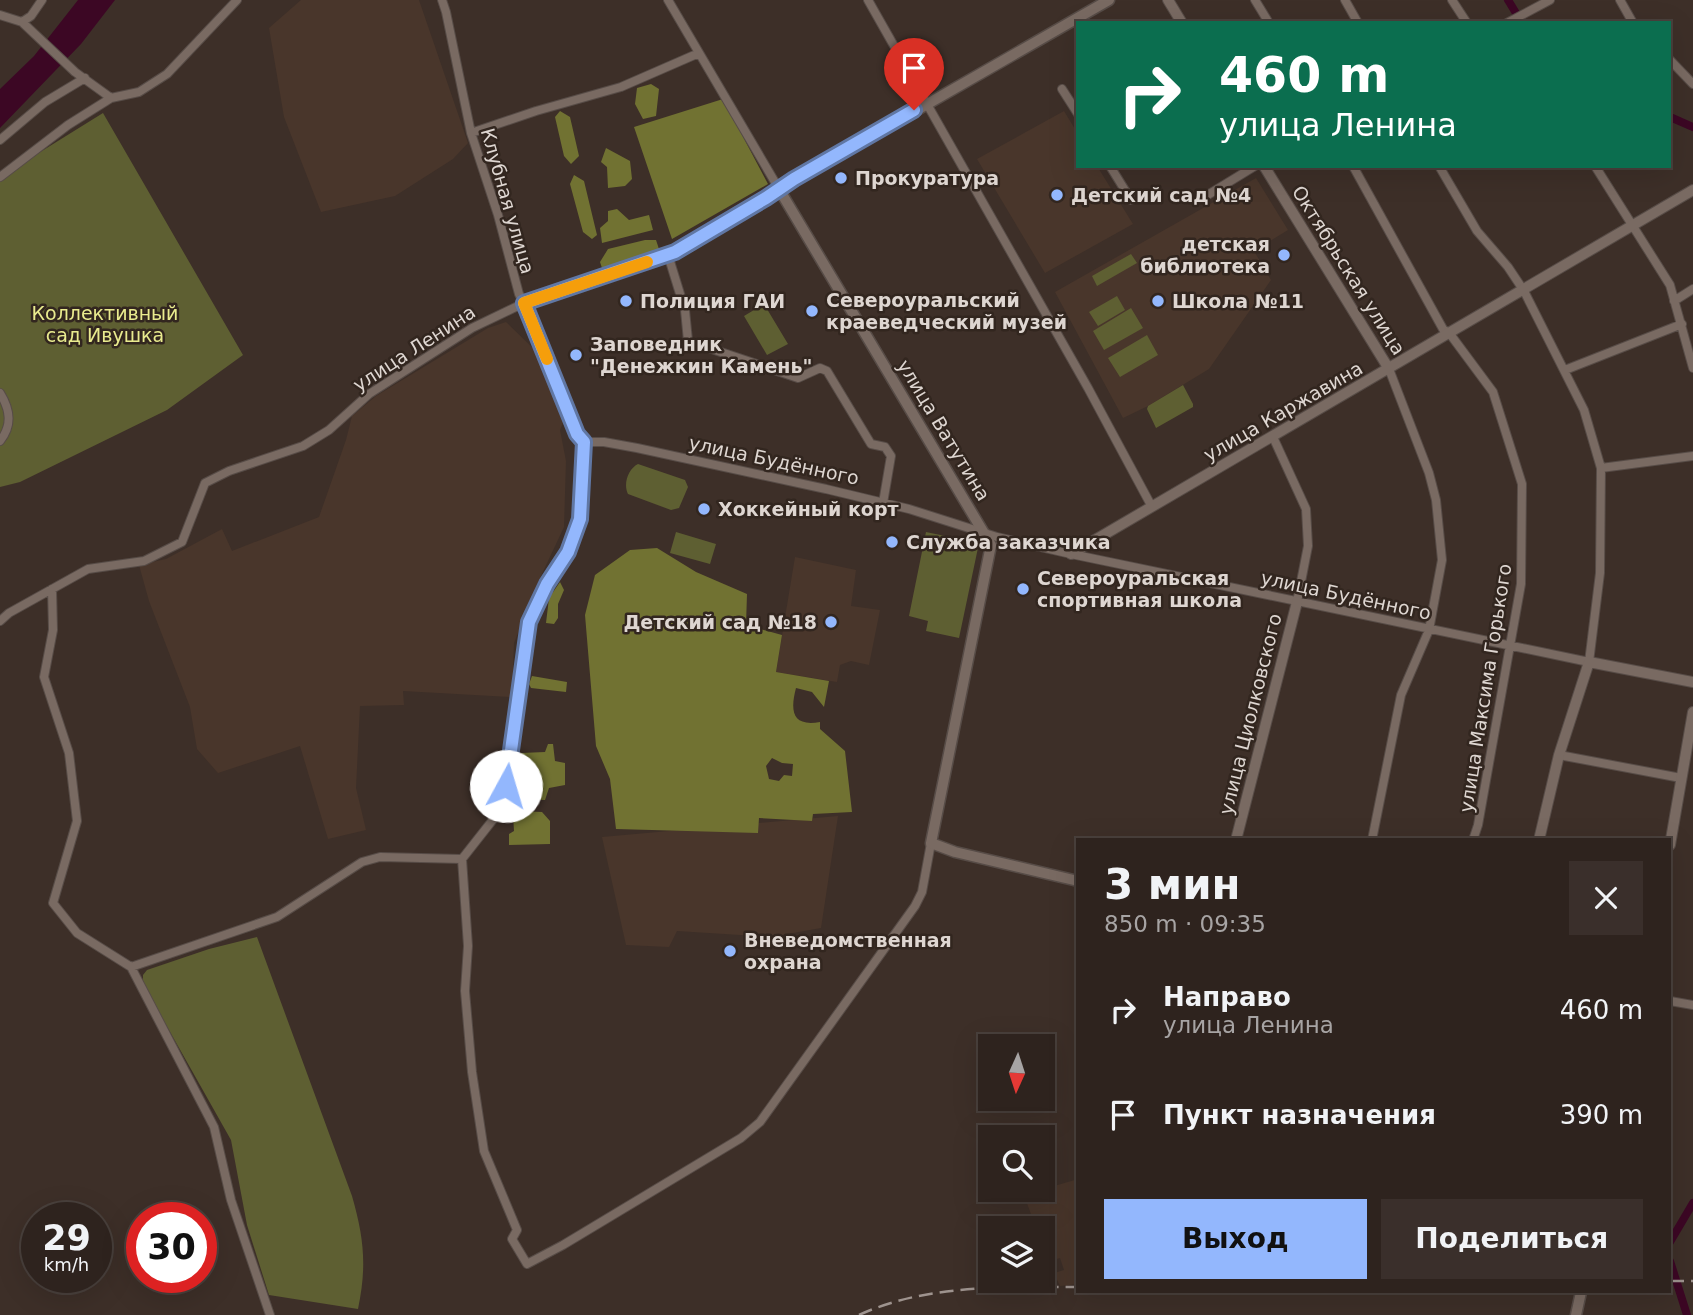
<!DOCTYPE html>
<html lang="ru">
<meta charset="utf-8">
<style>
body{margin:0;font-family:"DejaVu Sans",sans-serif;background:#3a2f2b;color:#f1f3f6;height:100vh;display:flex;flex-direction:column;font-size:26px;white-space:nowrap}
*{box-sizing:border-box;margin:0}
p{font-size:23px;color:#a7a4a4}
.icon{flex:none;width:38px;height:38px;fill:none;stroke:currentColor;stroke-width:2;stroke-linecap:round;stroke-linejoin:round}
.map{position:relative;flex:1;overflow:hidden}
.side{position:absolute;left:1076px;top:838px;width:595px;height:455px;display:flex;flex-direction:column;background:#2e231e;border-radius:0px;box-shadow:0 7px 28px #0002,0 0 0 2px #49403c}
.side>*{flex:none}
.guide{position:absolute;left:1076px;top:21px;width:595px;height:147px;border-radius:0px;box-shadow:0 7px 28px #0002,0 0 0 2px #49403c;background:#0b6e4f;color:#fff;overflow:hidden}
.needle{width:46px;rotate:183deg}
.controls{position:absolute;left:978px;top:1034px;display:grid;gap:14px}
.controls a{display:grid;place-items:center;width:77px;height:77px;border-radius:0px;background:#2e231e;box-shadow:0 7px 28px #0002,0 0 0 2px #49403c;font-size:35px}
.speed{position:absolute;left:21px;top:1202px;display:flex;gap:14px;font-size:35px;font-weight:700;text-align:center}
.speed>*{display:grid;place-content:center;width:91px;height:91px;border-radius:50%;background:#2e231e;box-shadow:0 7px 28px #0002,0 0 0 2px #49403c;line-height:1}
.speed small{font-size:18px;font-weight:400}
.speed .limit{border:10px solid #d22;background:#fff;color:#111}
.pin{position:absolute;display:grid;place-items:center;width:60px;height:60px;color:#fff;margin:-72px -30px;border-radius:50% 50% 50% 0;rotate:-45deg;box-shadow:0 0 7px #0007}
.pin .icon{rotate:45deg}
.me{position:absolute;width:77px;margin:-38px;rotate:6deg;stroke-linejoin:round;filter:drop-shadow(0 0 5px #0008)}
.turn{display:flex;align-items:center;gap:24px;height:147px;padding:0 28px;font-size:32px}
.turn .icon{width:91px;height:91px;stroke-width:2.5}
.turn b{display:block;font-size:49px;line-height:60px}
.round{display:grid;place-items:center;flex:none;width:74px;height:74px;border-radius:0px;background:#3a2f2b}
.headline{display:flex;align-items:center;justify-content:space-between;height:119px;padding:0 28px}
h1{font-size:42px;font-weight:700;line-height:52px}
.primary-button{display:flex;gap:14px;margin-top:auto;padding:14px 28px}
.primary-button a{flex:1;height:80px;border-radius:0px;background:#93b7fd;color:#111;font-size:28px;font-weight:700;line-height:80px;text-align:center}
.primary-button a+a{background:#3a2f2b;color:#f1f3f6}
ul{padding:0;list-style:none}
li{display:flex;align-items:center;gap:21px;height:105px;padding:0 28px}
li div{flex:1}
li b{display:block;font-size:26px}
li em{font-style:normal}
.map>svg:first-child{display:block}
</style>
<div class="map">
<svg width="1693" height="1315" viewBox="0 0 1693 1315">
<rect width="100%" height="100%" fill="#3d2f28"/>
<path fill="#49362b" d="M301,0h118l49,143 -15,16 -58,37 -74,16 -37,-95 -15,-89z
M1064,111l14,23v32h19l36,58 -88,49 -68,-114z
M1256,178l32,52 -34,21 17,29 -62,89 -61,37 -25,12 -68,-126z
M506,322l30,29 27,72 -3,7 6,31 -2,66 -24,51 -26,65 -2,54 -109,-6 1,14 -44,1 -4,82 10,42 -38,9 -28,-93 -82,27 -21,-24 -7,-42 -41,-106 -10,-36 27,-6 56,-30 10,22 87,-34 27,-77 6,-24 24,-20 112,-68z
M795,557l61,13 -5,36 29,4 -11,55 -18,-4 -11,4 -3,17 -61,-10z
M838,816l-17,112 -50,9 -94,-6 -8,16 -43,-2 -24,-108z
M1078,1179v105l-18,2 -6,-13 10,-3 -4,-12 -10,3 -3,-3 -4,-10v-20h-7l-12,-33z"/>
<path fill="#5e5f32" d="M103,113l140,242 -76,55 -147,72 -20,5v-310z
M1131,254l6,9 -40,23 -5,-10z
M1117,296l8,14 -27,16 -9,-14z
M764,304l24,40 -21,11 -23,-39z
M1131,308l12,20 -39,22 -11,-19z
M1147,335l11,20 -38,22 -12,-19z
M1183,385l10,19v3l-37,21 -9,-19 1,-3z
M638,464l47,16 3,7 -9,21 -8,2 -43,-16c-5,-10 0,-25 10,-30z
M676,532l40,12 -6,20 -40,-11z
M926,532l53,11 -20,95 -33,-7 2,-10 -19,-5z
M257,937l95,259c12,42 15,70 6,113l-89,-14 -22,-70 -16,-85 -88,-156v-9l4,-5 62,-21z"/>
<path fill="#717232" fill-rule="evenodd" d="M651,84l8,5 -3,27 -13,3 -8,-15 2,-16z
M723,99l45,85 -96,55 -38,-112z
M560,111l10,6 9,39 -8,8 -7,-8 -9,-39z
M606,148l24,13 2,18 -7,7 -17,2 -1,-21 -6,-5z
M574,175l10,6 13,54 -5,4 -9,-7 -13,-48z
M617,209l12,11 20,-5 4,15 -51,13 -2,-15 8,-7v-10z
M645,240h11l3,9 -12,9 -44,13 -3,-9 8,-13z
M657,548l39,24 51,22 -1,31 36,10 -6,37 53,9 -5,26 -12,-15 -16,-4c-6,23 -4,39 24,34v7l25,22 7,61 -39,2 -1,7 -53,-3 -1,15 -142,-4 -6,-50 -14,-33 -11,-131 10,-40 35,-25zM772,758l10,5 11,1 -1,12 -8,-1 -5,6 -10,-2 -3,-13z
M560,582l4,8 -6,14v14l-4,6 -8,-1 3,-25z
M532,676l35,6 -1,10 -35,-4 -2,-4z
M548,744h5l2,17 10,2v22l-16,3 -4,12 -29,-1 5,-46 24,-1z
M518,811l24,1 8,9v23l-41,1v-11l5,-3 -1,-16z"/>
<path fill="#3c0724" d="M78,0h37l-34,44 -81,84v-39l34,-33z"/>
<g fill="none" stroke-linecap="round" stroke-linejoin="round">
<path stroke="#3c0724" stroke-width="8" d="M1508,0l14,23
M1670,117l23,10
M1670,1242l23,-39
M1670,1261l17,54"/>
<g stroke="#574c47" stroke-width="10">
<path id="minor" d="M868,0l220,388 64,119
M1255,0l14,23
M1345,0l13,23
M1452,0l15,23
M1620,0l13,23
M0,15l22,7 53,50 36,26
M22,22l9,-6 11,-16
M1507,23l43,-23
M1670,60l23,24
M1062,89l16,25
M471,133l65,-22 85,-24 78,-34
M0,140l45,-38 40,-24
M1110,166l21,34
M1353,166l90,163 7,5 43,58 29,92 -1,100 -43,241 -5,15
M1595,166l75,119 23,83
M0,177l68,-52 43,-27 28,-6 28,-18 70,-74
M1206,196l49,-30
M668,255l17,55 3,31 110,37 22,-10 7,3 44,73 14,3 6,9 -8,47
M1674,301l19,-12
M1565,370l117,-46
M0,393c10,16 13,32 0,48
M1273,437l33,72 2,37 -11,56
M584,442h20l33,6 189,41 83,20 88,28 74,17 518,108 11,-89 1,-105 -17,-58 -60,-119 -16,-24 -31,-36 -38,-65
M1601,468l92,-12
M52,589l1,41 -9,47 25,76 8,68 -24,82 24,30 54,34 83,160 17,73 39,115
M0,621l9,-8 79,-44 56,-8 38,-19 23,-59 24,-12 74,-25 26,-16 40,-36 103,-66 52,-25 144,-48 111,-66 -111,-189
M1559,755l122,23
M1372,840l29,-145 28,-65 13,-70 -6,-60 -7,-27 -40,-104
M462,859l6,87 -3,45 7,81 12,79 33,79 -5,9 15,25 36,-19 178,-107 19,-16 155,-216 7,-14 9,-49
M131,967l146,-50 85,-55 18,-5 82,2 37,-47 7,-26 23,-164 18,-38 21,-32 12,-33 4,-77 -7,-8 -53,-131 -5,-9 -21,-79 -27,-82 -25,-121 -4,-12
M1670,1001l23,4"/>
</g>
<g stroke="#574c47" stroke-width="12">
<path id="tertiary" d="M1168,0l14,23
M1264,166l125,203
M1071,554l622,-364
M1236,840l61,-238
M1539,840l20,-85 30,-93 104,20
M1670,845l23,-133"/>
</g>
<g stroke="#574c47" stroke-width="13">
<path id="secondary" d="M1078,881l-123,-29 -24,-9 60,-298 -212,-356 330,-189
M1576,1315l5,-23"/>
</g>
<use href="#minor" stroke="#796a62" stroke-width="8"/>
<use href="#tertiary" stroke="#796a62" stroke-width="10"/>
<use href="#secondary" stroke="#796a62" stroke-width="10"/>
<path stroke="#9e938e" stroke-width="2.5" stroke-dasharray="14 7" stroke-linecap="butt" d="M1670,1281h23
M859,1315c67,-31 147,-28 219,-28"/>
</g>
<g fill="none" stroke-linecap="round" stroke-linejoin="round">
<g stroke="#6077a4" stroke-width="18">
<path id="route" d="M506,786l23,-164 18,-38 21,-32 12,-33 4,-77 -7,-8 -53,-131 151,-51 91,-54 28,-19 120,-69"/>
</g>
<use href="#route" stroke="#93b7fd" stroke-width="12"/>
<path stroke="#f59e0b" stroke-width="12" d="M547,359l-23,-56 123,-41"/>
</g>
<g fill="#93b7fd" stroke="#32261f" stroke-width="2.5">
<circle cx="841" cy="178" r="7"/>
<circle cx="1057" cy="195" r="7"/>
<circle cx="1284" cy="255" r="7"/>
<circle cx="626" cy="301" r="7"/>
<circle cx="1158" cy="301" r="7"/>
<circle cx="812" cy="311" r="7"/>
<circle cx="576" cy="355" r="7"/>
<circle cx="704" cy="509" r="7"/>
<circle cx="892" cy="542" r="7"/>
<circle cx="1023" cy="589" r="7"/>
<circle cx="831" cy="622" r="7"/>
<circle cx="730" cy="951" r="7"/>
</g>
<g text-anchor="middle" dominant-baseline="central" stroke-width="5" stroke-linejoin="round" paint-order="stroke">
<g font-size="19" font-weight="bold" fill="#ded6d1" stroke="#32261f" text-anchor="start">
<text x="855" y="178">Прокуратура</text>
<text x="1071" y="195">Детский сад №4</text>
<text x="1270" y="244" text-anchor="end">детская<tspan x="1270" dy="22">библиотека</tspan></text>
<text x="826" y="300">Североуральский<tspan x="826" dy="22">краеведческий музей</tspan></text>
<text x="640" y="301">Полиция ГАИ</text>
<text x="1172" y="301">Школа №11</text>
<text x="590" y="344">Заповедник<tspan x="590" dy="22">"Денежкин Камень"</tspan></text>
<text x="718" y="509">Хоккейный корт</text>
<text x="906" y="542">Служба заказчика</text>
<text x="1037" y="578">Североуральская<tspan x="1037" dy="22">спортивная школа</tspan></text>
<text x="817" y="622" text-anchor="end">Детский сад №18</text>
<text x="744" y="940">Вневедомственная<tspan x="744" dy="22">охрана</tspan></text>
</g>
<g font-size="19" fill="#ded6d1" stroke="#32261f">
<text transform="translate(508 201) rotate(74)">Клубная улица</text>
<text transform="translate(1349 270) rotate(58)">Октябрьская улица</text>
<text transform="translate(414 348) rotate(-33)">улица Ленина</text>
<text transform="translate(1283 411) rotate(-30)">улица Каржавина</text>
<text transform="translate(944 430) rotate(59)">улица Ватутина</text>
<text transform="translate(774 460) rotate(12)">улица Будённого</text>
<text transform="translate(1346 595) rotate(12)">улица Будённого</text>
<text transform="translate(1485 688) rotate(-81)">улица Максима Горького</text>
<text transform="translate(1250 714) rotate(-76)">улица Циолковского</text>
</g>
<g font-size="19" fill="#e9eb8e" stroke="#32261f">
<text x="105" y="313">Коллективный<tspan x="105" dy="22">сад Ивушка</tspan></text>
</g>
</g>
</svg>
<div class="controls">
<a><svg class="needle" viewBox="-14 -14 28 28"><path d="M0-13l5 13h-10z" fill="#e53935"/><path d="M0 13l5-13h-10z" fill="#a7a4a4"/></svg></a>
<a><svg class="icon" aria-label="search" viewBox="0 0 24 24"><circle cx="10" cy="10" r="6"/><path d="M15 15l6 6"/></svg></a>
<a><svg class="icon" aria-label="layers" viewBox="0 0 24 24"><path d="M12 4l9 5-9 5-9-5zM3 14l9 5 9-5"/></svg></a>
</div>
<div class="speed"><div>29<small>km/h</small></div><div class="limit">30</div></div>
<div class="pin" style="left:914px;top:110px;background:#d93025"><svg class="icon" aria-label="arrive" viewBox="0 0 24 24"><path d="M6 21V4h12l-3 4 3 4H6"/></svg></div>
<svg class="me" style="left:506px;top:786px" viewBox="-20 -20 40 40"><circle r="19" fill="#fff"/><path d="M0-13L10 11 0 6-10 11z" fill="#93b7fd"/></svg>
<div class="guide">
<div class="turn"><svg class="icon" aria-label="right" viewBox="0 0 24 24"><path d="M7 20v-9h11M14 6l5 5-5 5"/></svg><div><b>460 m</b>улица Ленина</div></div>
</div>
<section class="side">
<div class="headline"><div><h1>3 мин</h1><p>850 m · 09:35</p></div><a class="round"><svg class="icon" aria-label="close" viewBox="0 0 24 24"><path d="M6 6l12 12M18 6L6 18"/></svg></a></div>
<ul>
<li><svg class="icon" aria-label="right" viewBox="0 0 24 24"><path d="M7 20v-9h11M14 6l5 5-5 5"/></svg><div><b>Направо</b><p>улица Ленина</p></div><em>460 m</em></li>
<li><svg class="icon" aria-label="arrive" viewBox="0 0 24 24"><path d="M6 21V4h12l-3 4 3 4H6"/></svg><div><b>Пункт назначения</b></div><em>390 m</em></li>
</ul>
<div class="primary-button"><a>Выход</a><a>Поделиться</a></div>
</section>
</div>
